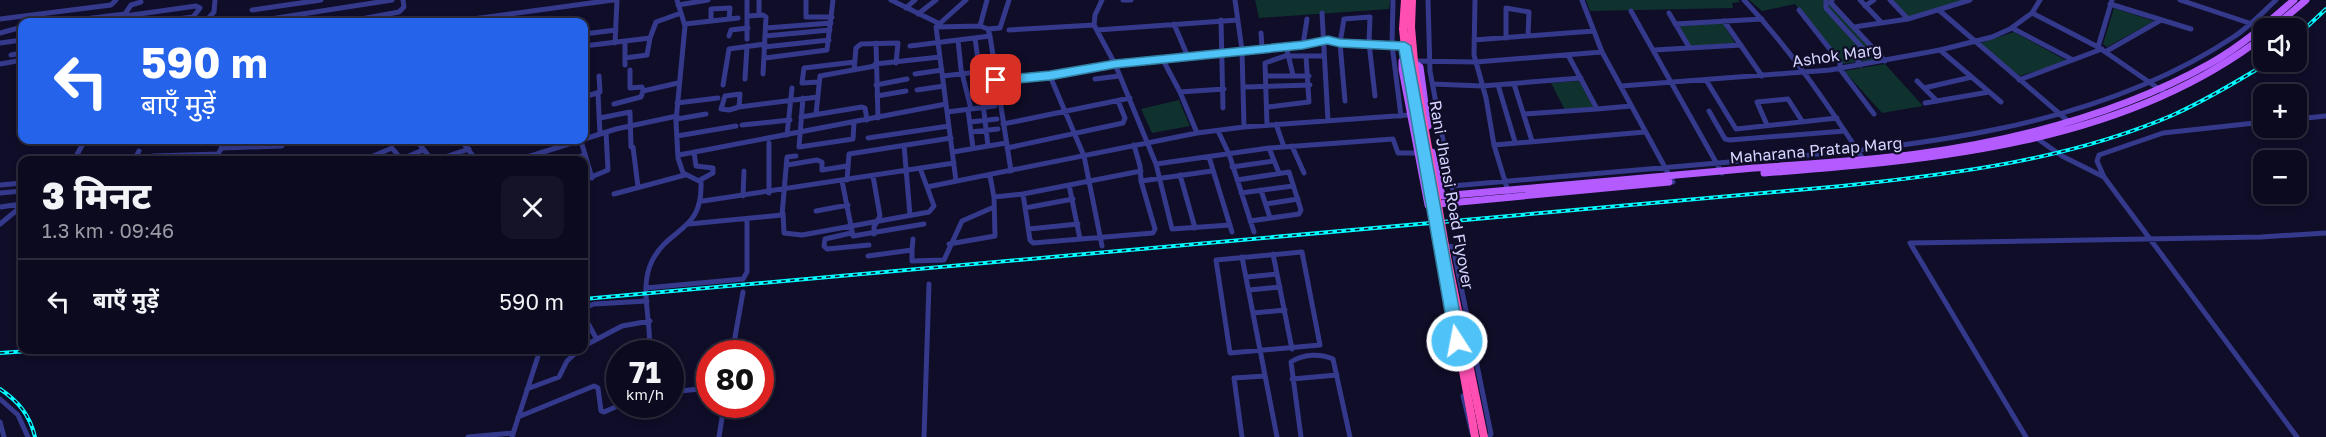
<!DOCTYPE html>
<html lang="hi">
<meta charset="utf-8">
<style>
body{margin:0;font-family:"Golos Text","Noto Sans Devanagari",sans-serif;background:#141327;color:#f1f3f6;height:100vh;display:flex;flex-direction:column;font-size:22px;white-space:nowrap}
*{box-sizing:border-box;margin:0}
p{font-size:20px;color:#9a9aa4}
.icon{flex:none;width:33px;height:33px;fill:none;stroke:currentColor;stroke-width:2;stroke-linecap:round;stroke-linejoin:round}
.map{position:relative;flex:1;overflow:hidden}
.panel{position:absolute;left:18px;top:156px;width:570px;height:198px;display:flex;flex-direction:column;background:#0b0a1e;border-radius:12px;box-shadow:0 3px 9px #0003,0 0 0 2px #2b2b3c}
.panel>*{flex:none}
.hud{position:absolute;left:18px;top:18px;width:570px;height:126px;border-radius:12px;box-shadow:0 3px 9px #0003,0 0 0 2px #2b2b3c;background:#2563eb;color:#fff;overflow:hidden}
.buttons{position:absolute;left:2253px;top:18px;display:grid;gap:12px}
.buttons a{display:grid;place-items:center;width:54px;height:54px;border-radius:12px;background:#0b0a1e;box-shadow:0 3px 9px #0003,0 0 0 2px #2b2b3c;font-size:30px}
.speed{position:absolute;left:606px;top:340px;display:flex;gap:12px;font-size:30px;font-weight:700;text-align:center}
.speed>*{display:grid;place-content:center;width:78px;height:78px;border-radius:50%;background:#0b0a1e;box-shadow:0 3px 9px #0003,0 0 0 2px #2b2b3c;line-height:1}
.speed small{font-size:15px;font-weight:400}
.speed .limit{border:9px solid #d22;background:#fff;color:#111}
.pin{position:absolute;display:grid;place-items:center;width:51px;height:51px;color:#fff;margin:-26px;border-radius:12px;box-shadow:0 3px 9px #0006}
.me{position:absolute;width:66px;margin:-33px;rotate:349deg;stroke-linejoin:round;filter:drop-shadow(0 0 4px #0008)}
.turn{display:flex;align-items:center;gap:21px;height:126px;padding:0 24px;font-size:27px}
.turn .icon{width:78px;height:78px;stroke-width:2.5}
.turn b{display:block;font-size:42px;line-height:51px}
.round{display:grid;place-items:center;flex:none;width:63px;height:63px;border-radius:12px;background:#141327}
.headline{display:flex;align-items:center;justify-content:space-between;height:102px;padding:0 24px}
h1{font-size:36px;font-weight:800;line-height:45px}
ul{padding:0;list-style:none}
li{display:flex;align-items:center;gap:18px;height:84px;padding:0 24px;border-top:2px solid #2b2b3c}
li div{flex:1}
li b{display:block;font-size:22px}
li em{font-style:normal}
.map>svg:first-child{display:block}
</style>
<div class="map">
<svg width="2326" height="437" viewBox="0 0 2326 437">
<rect width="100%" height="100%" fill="#0f0d28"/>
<path fill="#10322e" d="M1255,0h135l-1,9 -130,9z
M1586,0h152l2,2 -8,1 1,5 -143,3z
M1749,0h81l50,59 -38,5 -47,-60 -33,7z
M1893,0h75l-59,17z
M2114,8l40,13 -47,26 -4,-3z
M1723,23l12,20 -45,3 -11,-20z
M2014,32l53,29 -47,15 -42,-32z
M1885,64l38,42 -41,7 -38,-42z
M1579,81l14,26 -28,3 -14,-27z
M1179,100l11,26 -38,7 -11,-24z"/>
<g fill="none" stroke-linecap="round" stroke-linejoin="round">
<path stroke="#34398b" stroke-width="5" d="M747,0v39
M759,0v15
M806,0v17h26
M891,0l47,23
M1102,0l-7,15 -1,10 21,39 41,100 16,65 58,-4
M1123,0h8
M1235,0l7,50 2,77
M1393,0l-1,45 9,71
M1428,0l2,71 22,117
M1475,0l-1,55 12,43 8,47 16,53
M1582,0l20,52 71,130
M1744,0c46,49 85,106 121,162
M1826,0v8l41,45 -2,4h-10l6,8
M1832,0l-1,3 54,58
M1860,0l21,22
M1890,0l18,19
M2180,0l84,28
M2110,4l81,25
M678,5l30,-5
M1865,6l9,-6
M906,8l9,-8
M252,10l69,-10
M1799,10l41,52v7l34,45
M1631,11l91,162
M1940,11l128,110
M1322,13l6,108
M1669,13l20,34
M2032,13l66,34 67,46
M125,14l6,-9 10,-3
M918,14l18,-14
M125,16l71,-10 4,2 -7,9 -39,5
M748,16l15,-1 3,2 -3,57
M0,19l111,-14 5,-5
M1221,20l2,88
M711,21v-12l19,-1 -1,11
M1724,21l38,55
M60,22l65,-8 -2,8
M205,22l9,-10 1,-12
M251,22l141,-22
M358,22l3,-3 38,-7 5,-5 -1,-7
M450,22l163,-22
M685,24l53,-6
M1174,24l14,33
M1675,24l87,-5
M937,26l29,-26
M980,26l8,3 2,7 21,135
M936,27l20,154
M936,27l44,-1 7,-26
M1854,27l54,-8 62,-19
M766,28l65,-5
M2012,28l61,32
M988,29l12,-1 9,-28
M1009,30l85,-5
M1097,30l141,-10
M0,33l22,-6
M1261,33l1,15
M584,34l32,-4
M729,36l2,-6 17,-2
M765,36l65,-6
M975,38l6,45
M1506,38v-30l23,4 -1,24
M958,40l3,29 10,40
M1474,40l120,-9
M625,41v24
M0,43l22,-3
M615,43l2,-43
M876,43l2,75
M1303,45l4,-26
M584,46l66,-8 6,-16 25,-9
M910,46l80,-10
M1286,46l7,29
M764,47l65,-7
M2098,47l14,-47
M1654,50l87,-5
M1940,50l61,52
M2105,52l56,-32
M11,55l11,-2
M625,58l22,-3 3,-17
M765,58l62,-8 6,-50
M1163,60l17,32 17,41
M1414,61l62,1 126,-10
M0,64l22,-4
M875,64l65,-7
M630,70v18l12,-1 1,4
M854,70l2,-22 5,-4 37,-1 -2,20
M915,74l27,-4
M943,76l52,-6
M1050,76l34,80 18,90
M1266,76h43
M745,79l2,-33
M1095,79l24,-3
M996,80l54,-4 65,-12 188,-19 24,-5 13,3 65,3
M1706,80l30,49 101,-11
M2019,80l83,-31
M1917,81l20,20
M819,82l-17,1 2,-15 51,-6
M1433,84l49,2 99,-8
M1514,84l18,57
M723,85l6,-36 36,-5
M876,85l31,-6
M1498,85l17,57
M1621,86l209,-16 110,-20 52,-13 18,-8 22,-16 8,-13
M981,87l7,59
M1244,87l66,-2
M1924,88l48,-11
M917,90l27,-4
M1180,92l44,-3
M598,94l2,40
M740,94l-1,13 -10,3 -8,-1 4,-13z
M877,96l29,-5
M584,97l16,-5 -1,-16
M803,98l-4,49 54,-8 1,-16
M1345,101l-5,-58 4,-24 26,-2 -1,26 6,53
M677,103l41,-5
M1925,103l64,-11
M614,104l27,-7 2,-6 35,-8
M739,107l79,-10
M1268,107l41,-5 -3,-46
M1597,109l34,-3
M968,110l5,38
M1709,111l16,28 5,1 115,-9
M947,112l48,-6
M816,114l4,-38 55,-10
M1524,114l73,-5 -29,-54
M801,117l61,-10 3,1 2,12
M600,118l30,-6 1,35
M677,119l29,-5
M2296,119l30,-3
M970,122l27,-3
M2264,122l-101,11 -64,22 -2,6 7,16 193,260
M1003,124l127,-26
M1276,124l8,23
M742,125l48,-5
M1267,125l-2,-62 20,-7h39
M1767,125l-10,-23 31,-3 14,22
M1218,131l11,23 25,78
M971,132l27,-3
M787,135l5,-47
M677,136l59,-10
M2035,137l27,19 42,21
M868,138l81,-12
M361,140l3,2 10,-2
M416,140l16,20
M461,140l15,20
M581,141l11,37
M769,143v50
M904,145l6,70
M1494,145l151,-13
M1292,146l12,27
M633,147l5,40
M221,148l61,-2
M1007,148l116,-25 2,-5 -7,-17
M1269,148l10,25
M694,152l2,14 17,2v5l-13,7
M953,152l53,-9
M679,155l267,-51
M153,156l65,-2
M1209,157l23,75
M74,160l11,-20
M134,160l5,-9
M214,160l13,-20
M301,160l12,-3 2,3
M364,160l28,-12 9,11
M399,160l24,-10
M436,160l33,-11
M518,160l98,-31 61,-13
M568,160l17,-5
M1156,164l113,-16 124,-9 5,14h19
M787,165l30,-5 5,2v8l25,-4
M1232,167l42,-6
M1180,175l15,53
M873,176l7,40 -6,11v7
M584,180l24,-10 -2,-38
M847,180l2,-26 102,-16
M1237,180l52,-8 12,38 -2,4 -49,7
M842,181l11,55 71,-12
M1141,181l71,-10
M0,185l22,-2
M1069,185l11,54
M1452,186c96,-8 192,-17 289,-25 167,-14 350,-29 494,-125 15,-10 28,-24 41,-36
M927,187l270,-54 47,-6 165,-12
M1261,190l9,28
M0,193l22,-2
M1241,193l52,-7
M614,194l71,-19
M1023,194l7,46 3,3 120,-10 2,-4 -14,-48 -1,-15 -6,-21
M743,196l1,-25
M994,197l29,-3 118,-23
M703,201l251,-38
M1266,204l32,-5
M0,207l21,-3
M1025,208l48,-9
M816,211l32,-6
M783,213l1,20 18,2 127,-23 5,-6 -14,-38
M0,224l22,-18
M689,224l93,-9 5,-58 9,-1
M1029,229l49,-5
M851,233l-26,6 -1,7 3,3 42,-4
M949,244l46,-8 -1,-39 -4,-21
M1443,245l10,2 38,187 -2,3
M912,250v11l32,-1 18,-39 32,-14
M1302,252l18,93 -90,8 -14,-93z
M1273,254l19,95
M868,256l44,-6 1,-11
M1242,257l35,180
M1247,277l30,-3
M646,288l97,-9 4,-7v-52
M1249,290l31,-3
M584,308l10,-4 53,-3
M1253,313l32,-3
M584,316l12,22
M584,346l38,-20 28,-5
M649,354c4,-30 -11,-65 3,-93 18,-35 51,-29 49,-79l-18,-9 -5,-15 -2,-37 9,-95 -8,-26
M732,354l11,-62
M1292,379l45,-4
M527,389l32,-12 8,-16 12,-11
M670,392l40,-4
M1463,396l9,37
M0,399l18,16 10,22
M518,417l76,-31 4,2 3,23 3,1 16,-7
M0,422l4,15
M468,437l45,-4
M512,437l28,-87
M719,437l5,-32
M924,437l5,-153
M1242,437l-8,-59 31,-2
M1301,437l-10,-75c12,-8 29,-9 42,-3l17,78
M2026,437l-116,-194 351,-6 65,-4"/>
<path stroke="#b35bff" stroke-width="7" d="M2273,28l33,-28
M1406,59l-4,2v8l26,136 241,-23
M1414,63l6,4 8,59
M1432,152l10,44c104,-9 208,-18 312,-28 54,-4 109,-7 163,-14 101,-14 205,-41 294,-91 30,-17 57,-40 83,-63
M1764,173c170,-13 360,-29 500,-137"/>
<path stroke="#ff4fb3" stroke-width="8" d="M1405,0l-2,29 5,44
M1412,0l-1,27 4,46
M1447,257l37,180
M1473,425l2,12"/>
<g stroke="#00fcff" stroke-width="4">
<path id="rail" d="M2296,37l30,-28
M584,299l1258,-113c111,-12 227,-26 331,-71 33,-15 65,-34 96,-53
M0,353l44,-3
M0,389c18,12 30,26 35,48"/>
</g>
<use href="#rail" stroke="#0f0d28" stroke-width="1.5" stroke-dasharray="4.5" stroke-linecap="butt"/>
<path stroke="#ff4fb3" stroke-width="8" d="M1408,73l65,352
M1415,73l32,184"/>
</g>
<path fill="#4fc3f7" stroke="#337fa1" stroke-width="1.5" d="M1328,36l12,3 65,3 6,4 54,295 -3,4h-10l-2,-4 -51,-291 -59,-3 -13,-3 -24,5 -188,19 -65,12 -54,5 -6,-5 6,-4 54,-5 65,-11 188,-19z"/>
<g text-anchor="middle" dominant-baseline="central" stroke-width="4.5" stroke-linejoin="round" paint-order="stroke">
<g font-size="16" fill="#d5d4ff" stroke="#0f0d28">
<text transform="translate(1837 55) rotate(-8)">Ashok Marg</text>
<text transform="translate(1816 150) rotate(-5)">Maharana Pratap Marg</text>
<text transform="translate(1452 195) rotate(80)">Rani Jhansi Road Flyover</text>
</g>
</g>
</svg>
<div class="buttons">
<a><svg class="icon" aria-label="sound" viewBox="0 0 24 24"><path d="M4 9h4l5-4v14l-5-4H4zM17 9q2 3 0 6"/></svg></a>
<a>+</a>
<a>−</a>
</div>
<div class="speed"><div>71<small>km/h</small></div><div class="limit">80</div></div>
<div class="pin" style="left:996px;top:80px;background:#d93025"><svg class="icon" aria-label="arrive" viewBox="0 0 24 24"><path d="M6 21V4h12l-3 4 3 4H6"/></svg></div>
<svg class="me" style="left:1457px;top:341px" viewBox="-20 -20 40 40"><circle r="17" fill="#4fc3f7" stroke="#fff" stroke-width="3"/><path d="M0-11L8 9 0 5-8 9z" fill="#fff"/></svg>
<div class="hud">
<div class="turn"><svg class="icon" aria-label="left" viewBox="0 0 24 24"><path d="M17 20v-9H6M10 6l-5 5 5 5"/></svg><div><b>590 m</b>बाएँ मुड़ें</div></div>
</div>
<section class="panel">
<div class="headline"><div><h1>3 मिनट</h1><p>1.3 km · 09:46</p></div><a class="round"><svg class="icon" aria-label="close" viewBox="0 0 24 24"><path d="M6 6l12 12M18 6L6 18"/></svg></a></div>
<ul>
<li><svg class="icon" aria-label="left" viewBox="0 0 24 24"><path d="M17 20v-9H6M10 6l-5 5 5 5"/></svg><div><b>बाएँ मुड़ें</b></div><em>590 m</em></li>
</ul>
</section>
</div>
